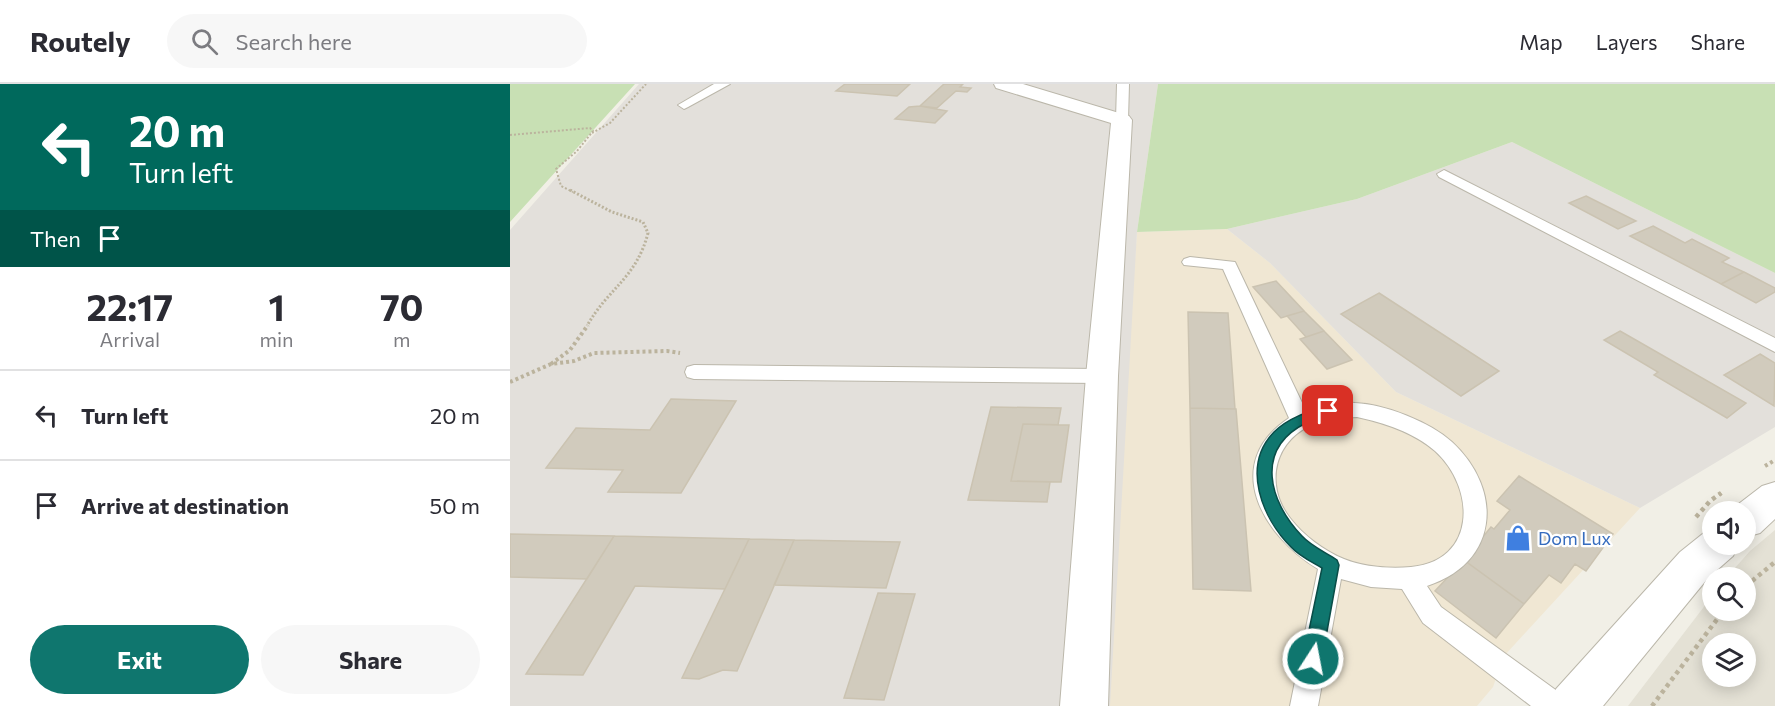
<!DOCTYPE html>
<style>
body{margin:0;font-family:Commissioner,sans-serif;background:#f7f7f7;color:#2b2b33;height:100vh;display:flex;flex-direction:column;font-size:22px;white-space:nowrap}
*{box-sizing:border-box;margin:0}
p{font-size:20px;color:#7c7c81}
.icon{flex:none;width:33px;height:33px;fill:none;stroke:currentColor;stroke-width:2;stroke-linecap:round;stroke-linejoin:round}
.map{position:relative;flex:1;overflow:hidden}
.details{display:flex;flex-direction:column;background:#fff;width:510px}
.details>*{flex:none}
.guide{background:#00695c;color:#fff;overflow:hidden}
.controls{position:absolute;left:1192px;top:417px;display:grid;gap:12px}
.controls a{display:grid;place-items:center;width:54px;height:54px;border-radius:50%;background:#fff;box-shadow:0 3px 15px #0003;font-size:30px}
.pin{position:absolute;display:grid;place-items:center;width:51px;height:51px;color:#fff;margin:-26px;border-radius:12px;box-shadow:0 3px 9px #0006}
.me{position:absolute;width:66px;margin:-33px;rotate:11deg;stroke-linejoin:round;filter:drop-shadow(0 0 4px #0008)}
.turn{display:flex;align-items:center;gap:21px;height:126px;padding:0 30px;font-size:27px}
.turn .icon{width:78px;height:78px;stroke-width:2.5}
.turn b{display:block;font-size:42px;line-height:51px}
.then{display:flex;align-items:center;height:57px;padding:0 30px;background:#0003;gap:12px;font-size:22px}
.eta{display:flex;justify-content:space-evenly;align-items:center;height:102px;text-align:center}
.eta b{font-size:36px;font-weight:700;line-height:42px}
.cta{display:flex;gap:12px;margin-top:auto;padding:12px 30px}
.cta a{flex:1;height:69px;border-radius:36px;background:#0f766e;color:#fff;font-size:24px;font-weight:700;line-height:69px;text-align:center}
.cta a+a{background:#f7f7f7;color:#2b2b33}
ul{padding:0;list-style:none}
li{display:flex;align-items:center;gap:18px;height:90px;padding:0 30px;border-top:2px solid #e1e1e2}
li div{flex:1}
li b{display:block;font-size:22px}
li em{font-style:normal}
header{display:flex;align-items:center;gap:36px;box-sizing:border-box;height:84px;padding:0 30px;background:#fff;border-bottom:2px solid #e1e1e2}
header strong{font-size:28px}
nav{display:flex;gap:33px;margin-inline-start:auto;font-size:21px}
.search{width:420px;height:54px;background:#f7f7f7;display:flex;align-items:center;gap:15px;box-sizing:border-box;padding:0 21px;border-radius:33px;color:#7c7c81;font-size:22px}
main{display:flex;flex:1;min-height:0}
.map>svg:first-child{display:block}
</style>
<header>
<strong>Routely</strong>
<div class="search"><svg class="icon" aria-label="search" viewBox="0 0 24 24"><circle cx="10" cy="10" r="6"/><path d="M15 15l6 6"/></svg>Search here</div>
<nav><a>Map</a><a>Layers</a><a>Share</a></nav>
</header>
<main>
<section class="details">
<div class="guide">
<div class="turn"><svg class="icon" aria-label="left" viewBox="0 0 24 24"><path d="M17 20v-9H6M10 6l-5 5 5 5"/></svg><div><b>20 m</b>Turn left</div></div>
<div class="then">Then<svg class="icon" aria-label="arrive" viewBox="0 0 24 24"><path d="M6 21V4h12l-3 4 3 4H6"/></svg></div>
</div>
<div class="eta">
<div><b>22:17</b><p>Arrival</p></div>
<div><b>1</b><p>min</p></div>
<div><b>70</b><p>m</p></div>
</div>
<ul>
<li><svg class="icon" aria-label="left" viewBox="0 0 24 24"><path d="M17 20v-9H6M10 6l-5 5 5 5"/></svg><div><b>Turn left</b></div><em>20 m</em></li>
<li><svg class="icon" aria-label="arrive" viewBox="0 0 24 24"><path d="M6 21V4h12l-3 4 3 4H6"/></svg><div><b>Arrive at destination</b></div><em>50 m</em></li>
</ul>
<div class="cta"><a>Exit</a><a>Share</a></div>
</section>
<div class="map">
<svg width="1265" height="622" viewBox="0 0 1265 622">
<rect width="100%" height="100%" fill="#f1efe6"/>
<path fill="#e4e1d5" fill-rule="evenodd" d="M1265,446v176h-147l85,-111v15h33v-32l-19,-1 23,-26zM1203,560h33v32h-33z"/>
<path fill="#f0e7d3" d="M717,145l43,34 126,129 244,116 -136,148 -11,31 -16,19h-370l12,-229 18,-245z"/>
<path fill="#e3e0db" d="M129,0h519l-21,148 -27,474h-600v-476z
M1002,58l263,131v154l-135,81 -244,-116 -126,-129 -43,-34 130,-30z"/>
<path fill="#c8e0b4" d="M0,0h125l-125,138z
M648,0h617v189l-263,-131 -155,57 -130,30 -90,3z"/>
<path fill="#d1cbbd" stroke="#cbc3b1" stroke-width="1.5" d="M335,0h65l-13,12 -61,-5z
M434,0h19l-3,3 11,1 -4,4 -11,-1 -19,17 -17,-2z
M410,22l27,5 -12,12 -40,-4 14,-12z
M1076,112l50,25 -18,8 -49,-26z
M1143,142l32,17 7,-4 37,19 -7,4 22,10 -23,12 -91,-48z
M1234,188l31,16v4l-19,11 -35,-19z
M766,197l28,30 -23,7 -28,-31z
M869,209l120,78 -38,25 -120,-82z
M794,227l20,20 -18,6 -19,-21z
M678,228l40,1 7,96 -45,-1z
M814,247l28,29 -25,9 -27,-30z
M1110,247l126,72 -19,15 -73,-43 4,-3 -54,-32z
M1250,270l15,9 -1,43 -50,-31z
M161,315l65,2 -55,92 -73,-1 15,-22 -77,-2 30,-40 74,2z
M481,323l70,1 -3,17 -35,-1 -12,57 39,1 -3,20 -79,-2z
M680,324l46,1 15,182 -58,-2z
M513,340l46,1 -8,57 -50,-1z
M1009,392l94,58 -27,37 -11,-7 -14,19 -12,-8 -25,29 -60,-44 27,-33 3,2 16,-19 -13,-9z
M0,450l104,2 -27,43 -77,-2z
M104,452l135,3 -24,50 -90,-3 -52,89 -57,-1z
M239,455l45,1 -57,131 -14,-1 -24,9 -17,-1z
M284,456l106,2 -14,46 -112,-3z
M954,476l60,44 -28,34 -61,-47z
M368,509l37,1 -31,106 -40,-2z"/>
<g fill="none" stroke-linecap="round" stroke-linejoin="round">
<g stroke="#bbb7aa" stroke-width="2">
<path id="service" d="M204,0h16l-42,23 -4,2 -6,-4z
M607,0h12l-1,36 -6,4 -6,-4z
M934,86l331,168v14l-336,-175 -2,-3z
M680,173l45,5 71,149c16,-5 33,-9 49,-8 30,1 75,19 97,39 52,48 47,121 -25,144l14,21 123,89 4,10h-37l-108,-83 -21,-34 -31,-2 -30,-8 -23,127h-28l28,-137c-55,-33 -98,-105 -29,-151l-66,-149 -39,-4 -2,-3 2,-3zM847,333c28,6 56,15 78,34 41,37 42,110 -24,116 -21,2 -47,0 -67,-8 -20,-8 -41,-24 -54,-41 -27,-34 -15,-81 27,-95 12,-5 27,-5 40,-6z
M184,281l408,4 7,2 2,5 -2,5 -7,2 -408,-4 -7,-2 -2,-5 2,-5z"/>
</g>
<g stroke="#bbb7aa" stroke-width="2">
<path id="minor" d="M484,0h29l106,32 3,4 -14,256 -10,330h-48l26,-330 25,-253 -115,-35z"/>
</g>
<g stroke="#bbb7aa" stroke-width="2">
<path id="tertiary" d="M1265,398v37l-15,14 -14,4v-25h-15l1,-3 30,-23z
M1203,445v15h26l-6,12 -25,22 -105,128h-54l7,-17 124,-137 25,-20z"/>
</g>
<path stroke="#bbb39d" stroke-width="2" stroke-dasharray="2 2" stroke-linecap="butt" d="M82,49l18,-10 36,-39
M0,51l80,-7 3,3 -16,20 -21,18 5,17 12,6"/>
<path stroke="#bbb39d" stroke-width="3" stroke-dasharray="2 2" stroke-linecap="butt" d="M60,106l42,22 31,10 5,11c-12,46 -40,55 -61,93"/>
<path stroke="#bbb39d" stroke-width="4" stroke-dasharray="3 3" stroke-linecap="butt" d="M41,280l19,-14 18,-25
M0,298l41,-18 23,-3 20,-8 73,-2 13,2
M1255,382l10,-6
M1209,411l4,-3"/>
<path stroke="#bbb39d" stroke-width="4.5" stroke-dasharray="4 4" stroke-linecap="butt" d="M1186,433l14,-16 11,-8
M1236,502l29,-24
M1142,622l72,-96"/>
<use href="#service" fill="#fff" fill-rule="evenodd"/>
<use href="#minor" fill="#fff" fill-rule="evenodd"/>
<use href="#tertiary" fill="#fff" fill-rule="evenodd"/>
</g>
<path fill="#0f766e" stroke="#0a4d48" stroke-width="1.5" d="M818,322l6,5 -2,4c-8,2 -18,4 -26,8 -52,26 -37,79 -4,113 9,10 23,16 35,24l2,5 -17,94 -3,6 -6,3 -7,-3 -3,-6 19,-91c-10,-6 -23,-12 -31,-21 -29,-29 -50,-81 -17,-115 15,-15 34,-20 54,-26z"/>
<defs>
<g id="shop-bare" transform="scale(2.07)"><path d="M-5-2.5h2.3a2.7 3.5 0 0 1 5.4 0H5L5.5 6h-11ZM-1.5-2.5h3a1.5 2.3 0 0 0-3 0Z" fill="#3f7fe0" stroke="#fff" stroke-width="2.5" paint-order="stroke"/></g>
</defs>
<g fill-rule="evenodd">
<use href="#shop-bare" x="1008" y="454"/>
</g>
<g text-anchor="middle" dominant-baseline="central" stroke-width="4.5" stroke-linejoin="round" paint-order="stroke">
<g font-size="18" fill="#366cbe" stroke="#fff" text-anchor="start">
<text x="1028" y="454">Dom Lux</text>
</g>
</g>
</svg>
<div class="controls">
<a><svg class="icon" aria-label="sound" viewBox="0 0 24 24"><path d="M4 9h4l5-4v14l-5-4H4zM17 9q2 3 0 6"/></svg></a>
<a><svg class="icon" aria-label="search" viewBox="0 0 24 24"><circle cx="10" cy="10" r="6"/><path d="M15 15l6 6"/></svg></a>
<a><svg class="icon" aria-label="layers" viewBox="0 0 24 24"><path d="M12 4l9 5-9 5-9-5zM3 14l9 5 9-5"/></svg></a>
</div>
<div class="pin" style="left:818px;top:327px;background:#d93025"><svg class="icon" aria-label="arrive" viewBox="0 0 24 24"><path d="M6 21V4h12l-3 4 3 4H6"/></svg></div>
<svg class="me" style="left:803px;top:575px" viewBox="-20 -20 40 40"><circle r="17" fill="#0f766e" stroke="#fff" stroke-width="3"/><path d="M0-11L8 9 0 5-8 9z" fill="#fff"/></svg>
</div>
</main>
